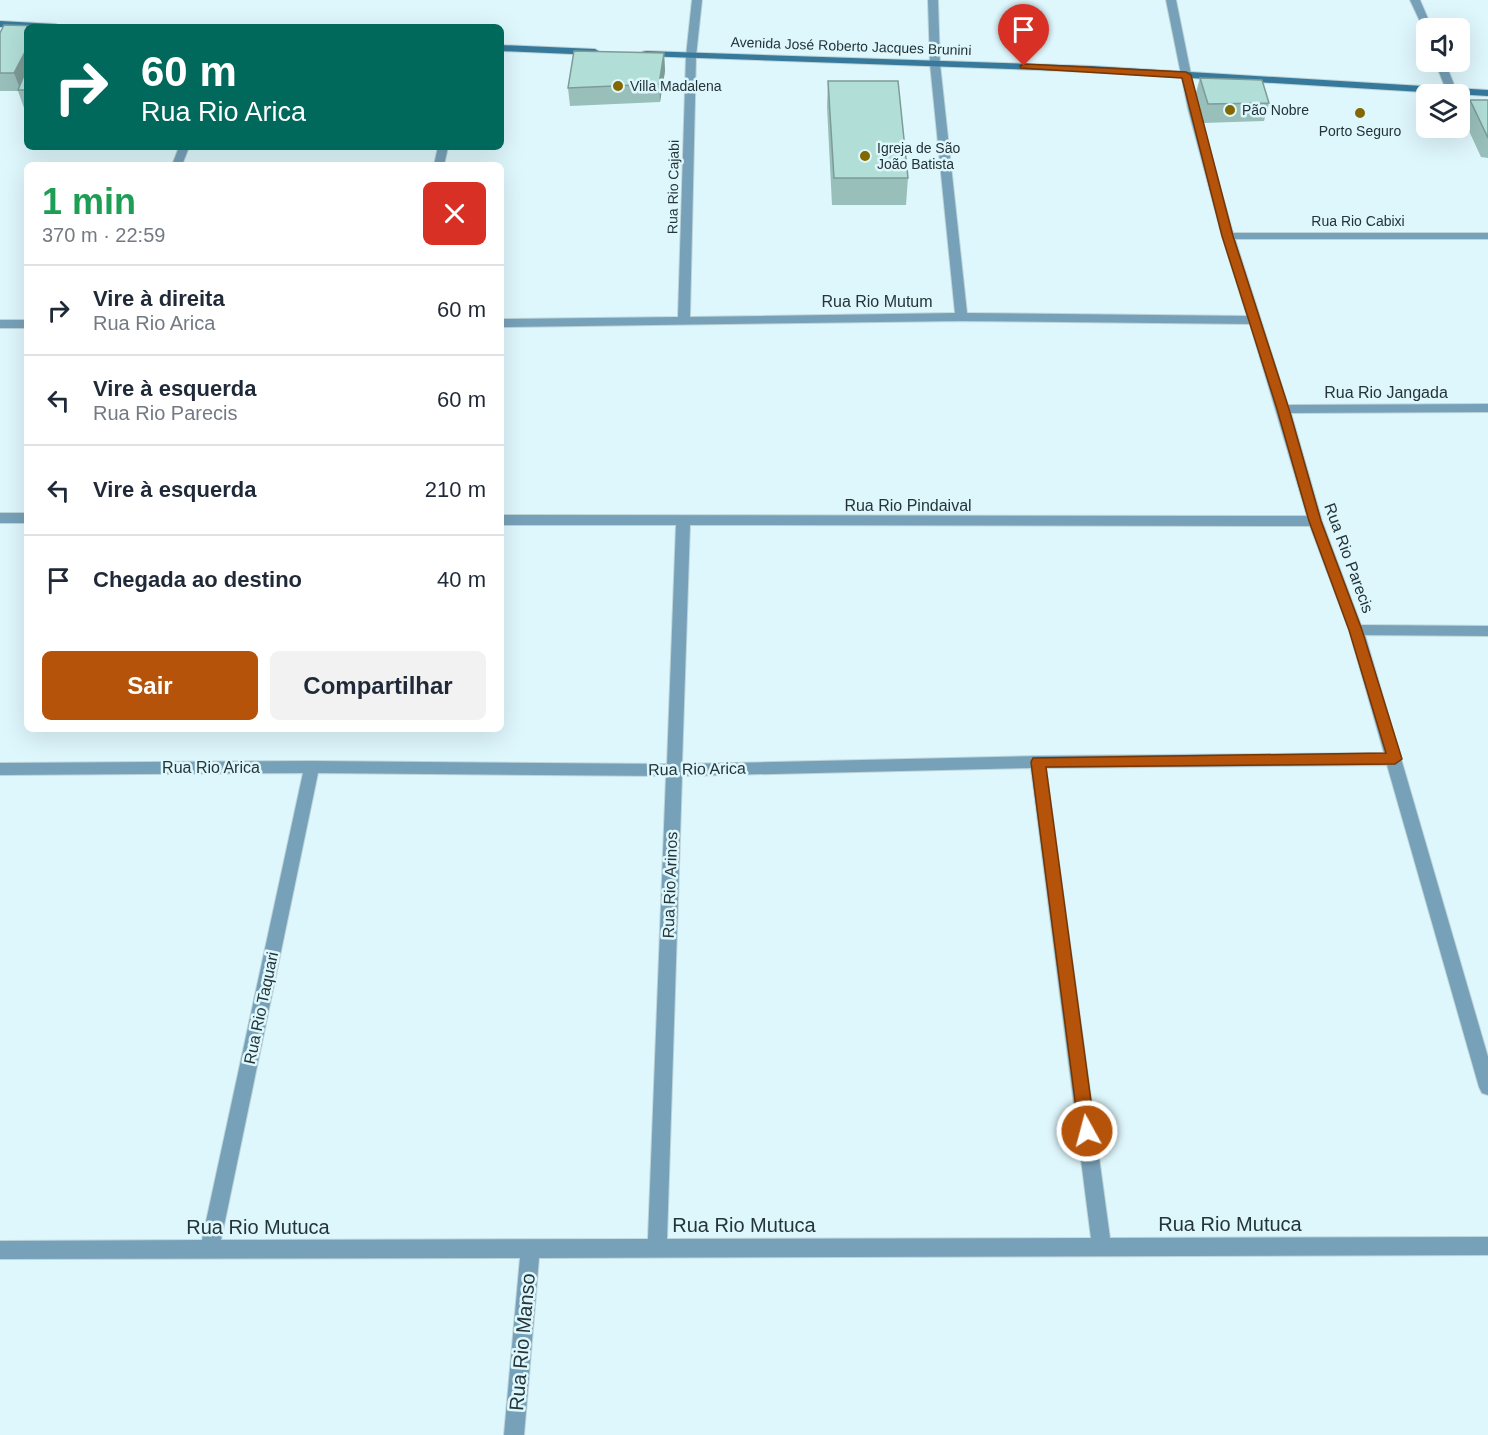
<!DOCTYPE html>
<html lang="pt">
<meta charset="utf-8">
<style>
body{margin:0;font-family:Arial,sans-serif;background:#f2f2f3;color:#1f2937;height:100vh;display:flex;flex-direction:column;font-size:22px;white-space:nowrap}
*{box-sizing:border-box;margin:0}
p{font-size:20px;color:#747a83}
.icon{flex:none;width:33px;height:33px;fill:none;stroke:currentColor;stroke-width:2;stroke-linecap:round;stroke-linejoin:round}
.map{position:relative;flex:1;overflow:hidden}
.details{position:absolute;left:24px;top:162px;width:480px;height:570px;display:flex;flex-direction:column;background:#fff;border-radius:9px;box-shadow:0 6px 24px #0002}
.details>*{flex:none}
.guide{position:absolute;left:24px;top:24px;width:480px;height:126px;border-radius:9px;box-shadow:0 6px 24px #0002;background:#00695c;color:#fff;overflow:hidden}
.tools{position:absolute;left:1416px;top:18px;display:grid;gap:12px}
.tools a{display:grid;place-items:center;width:54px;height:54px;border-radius:9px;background:#fff;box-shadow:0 6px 24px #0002;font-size:30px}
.pin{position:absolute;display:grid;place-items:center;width:51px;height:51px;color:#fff;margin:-62px -26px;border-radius:50% 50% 50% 0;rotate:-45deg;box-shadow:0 0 6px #0007}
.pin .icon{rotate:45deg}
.me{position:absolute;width:66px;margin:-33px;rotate:353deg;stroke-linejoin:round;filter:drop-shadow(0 0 4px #0008)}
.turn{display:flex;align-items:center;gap:21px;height:126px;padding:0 18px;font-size:27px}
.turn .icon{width:78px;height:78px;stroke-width:2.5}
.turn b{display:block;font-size:42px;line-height:51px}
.round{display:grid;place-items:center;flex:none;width:63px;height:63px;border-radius:9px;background:#f2f2f3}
.summary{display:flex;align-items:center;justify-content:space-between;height:102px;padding:0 18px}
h1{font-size:36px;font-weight:700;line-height:45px;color:#1e9e55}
.button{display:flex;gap:12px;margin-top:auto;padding:12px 18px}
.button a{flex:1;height:69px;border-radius:9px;background:#b45309;color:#fff;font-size:24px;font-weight:700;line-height:69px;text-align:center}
.button a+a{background:#f2f2f3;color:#1f2937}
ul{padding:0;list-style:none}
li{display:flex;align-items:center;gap:18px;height:90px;padding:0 18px;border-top:2px solid #e0e1e3}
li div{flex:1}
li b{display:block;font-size:22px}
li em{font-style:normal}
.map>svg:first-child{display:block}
</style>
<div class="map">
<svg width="1488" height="1435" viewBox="0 0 1488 1435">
<rect width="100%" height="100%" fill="#def7fc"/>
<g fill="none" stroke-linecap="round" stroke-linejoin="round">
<g stroke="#bdd4d9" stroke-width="2">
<path id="minor" d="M692,0h10l-6,56 -6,261 265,-4 -25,-249 -2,-64h10l2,64 27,249 280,3 -25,-80 -34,-127 -22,-109h10l22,109 35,124h255v6h-253l53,166 200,-1v8l-197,1 31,108 39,104 127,1v10l-123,-1 123,422v38l-6,-2 -3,-6 -92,-322 -341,3 64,470 378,-1v18l-949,3 -15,177h-20l16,-177 -520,1v-18l202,-1 101,-467 -303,2v-12l312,-2 355,3 9,-239h-175v-10l806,1 -57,-192 -289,-3 -460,6v-8l177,-2 8,-261zM690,525l620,1 39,104 35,123 -346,3 -356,8zM1031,768l60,470 -424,1 15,-463zM318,773l348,3 -18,463 -427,1z
M1410,0h10l12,28 -8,2z
M1435,62h10l12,30 -1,2 -9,-2z
M179,147h10l-7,18h-10z
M438,147h10l-4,18h-10z
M0,320h27v8h-27z
M0,513h27v10h-27z"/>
</g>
<g stroke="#bdd4d9" stroke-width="2">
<path id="secondary" d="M0,21l56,3 5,3h-61z
M501,45l94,4 5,3 -5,3 -94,-4z
M646,51l446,15 396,24v6l-396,-24 -450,-16v-4z"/>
</g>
<use href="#minor" fill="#77a1b9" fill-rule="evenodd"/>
<use href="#secondary" fill="#36799b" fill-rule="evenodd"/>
</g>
<path fill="#99bfba" d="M27,27v81h-3l-6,-17h-18v-58z
M664,53l1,18 -5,31 -90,4 -2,-18z
M1200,78l69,25 -5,18 -61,2 -8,-27z
M828,81l80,97 -2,27h-74l-5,-98z
M1470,100h18v58l-7,-1 -18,-39z"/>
<path fill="#7d9b97" d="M27,48v30l-6,13 -7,-18z
M664,53l1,18 -5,31 -1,-18z"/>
<path fill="#b2ded8" stroke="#7d9b97" stroke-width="1.5" d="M4,25l35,1 -1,1h-11v21l-13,25h-14v-40z
M574,51l90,2 -5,31 -91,4z
M27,68v22h-9z
M1200,78l62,2 7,23 -61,1z
M828,81h70l10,97h-74z
M1470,100h18v38z"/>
<path fill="#b45309" stroke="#753606" stroke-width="1.5" d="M1024,64l162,8 5,3 42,161 56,173 32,112 41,109 40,129 -7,5 -349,3 49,364 -2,6 -6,2 -6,-2 -2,-6 -48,-369 2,-4 353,-5 -37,-123 -40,-109 -32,-112 -55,-173 -40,-158 -161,-10 -1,-2z"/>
<g fill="#836801" stroke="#def7fc" stroke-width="2">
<circle cx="618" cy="86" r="6"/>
<circle cx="1230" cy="110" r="6"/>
<circle cx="1360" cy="113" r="6"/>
<circle cx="865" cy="156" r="6"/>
</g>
<g text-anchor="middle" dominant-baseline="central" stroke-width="5" stroke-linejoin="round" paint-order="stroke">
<g font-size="14" fill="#243539" stroke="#def7fc">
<text transform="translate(851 46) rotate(2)">Avenida José Roberto Jacques Brunini</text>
<text transform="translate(673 187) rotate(-89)">Rua Rio Cajabi</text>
<text x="1358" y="221">Rua Rio Cabixi</text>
</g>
<g font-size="14" fill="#243539" stroke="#def7fc" text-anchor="start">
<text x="630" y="86">Villa Madalena</text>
<text x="1242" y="110">Pão Nobre</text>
<text x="1360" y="131" text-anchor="middle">Porto Seguro</text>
<text x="877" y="148">Igreja de São<tspan x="877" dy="16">João Batista</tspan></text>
</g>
<g font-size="16" fill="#243539" stroke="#def7fc">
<text x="877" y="301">Rua Rio Mutum</text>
<text x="1386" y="392">Rua Rio Jangada</text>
<text x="908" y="505">Rua Rio Pindaival</text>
<text transform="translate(1349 558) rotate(70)">Rua Rio Parecis</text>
<text x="211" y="767">Rua Rio Arica</text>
<text transform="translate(697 769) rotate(-1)">Rua Rio Arica</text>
<text transform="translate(670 885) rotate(-88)">Rua Rio Arinos</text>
<text transform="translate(261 1008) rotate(-78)">Rua Rio Taquari</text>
</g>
<g font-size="20" fill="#243539" stroke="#def7fc">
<text x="1230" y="1224">Rua Rio Mutuca</text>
<text x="744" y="1225">Rua Rio Mutuca</text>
<text x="258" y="1227">Rua Rio Mutuca</text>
<text transform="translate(522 1342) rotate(-85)">Rua Rio Manso</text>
</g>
</g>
</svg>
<div class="tools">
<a><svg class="icon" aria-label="sound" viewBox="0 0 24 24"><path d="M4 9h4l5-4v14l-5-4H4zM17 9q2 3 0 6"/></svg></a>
<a><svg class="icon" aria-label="layers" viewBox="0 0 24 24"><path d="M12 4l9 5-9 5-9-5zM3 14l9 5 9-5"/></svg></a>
</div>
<div class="pin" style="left:1024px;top:66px;background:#d93025"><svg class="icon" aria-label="arrive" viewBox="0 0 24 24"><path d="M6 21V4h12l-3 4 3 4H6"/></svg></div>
<svg class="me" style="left:1087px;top:1131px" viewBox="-20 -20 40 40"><circle r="17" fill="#b45309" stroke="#fff" stroke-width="3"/><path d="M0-11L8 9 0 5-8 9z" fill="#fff"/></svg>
<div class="guide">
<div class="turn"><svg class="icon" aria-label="right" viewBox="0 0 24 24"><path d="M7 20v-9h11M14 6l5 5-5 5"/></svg><div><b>60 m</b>Rua Rio Arica</div></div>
</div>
<section class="details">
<div class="summary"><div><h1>1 min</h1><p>370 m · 22:59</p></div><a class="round" style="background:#d93025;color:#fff"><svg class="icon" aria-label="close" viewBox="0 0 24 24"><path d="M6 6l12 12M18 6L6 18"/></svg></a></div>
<ul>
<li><svg class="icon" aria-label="right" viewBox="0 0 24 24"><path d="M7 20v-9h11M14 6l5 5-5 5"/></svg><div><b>Vire à direita</b><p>Rua Rio Arica</p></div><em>60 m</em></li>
<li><svg class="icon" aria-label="left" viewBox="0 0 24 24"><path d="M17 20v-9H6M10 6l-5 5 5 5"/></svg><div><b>Vire à esquerda</b><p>Rua Rio Parecis</p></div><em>60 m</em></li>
<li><svg class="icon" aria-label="left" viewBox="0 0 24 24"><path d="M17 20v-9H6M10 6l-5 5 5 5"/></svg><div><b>Vire à esquerda</b></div><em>210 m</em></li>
<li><svg class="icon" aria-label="arrive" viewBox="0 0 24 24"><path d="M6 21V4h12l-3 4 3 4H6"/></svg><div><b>Chegada ao destino</b></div><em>40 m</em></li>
</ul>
<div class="button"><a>Sair</a><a>Compartilhar</a></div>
</section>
</div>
